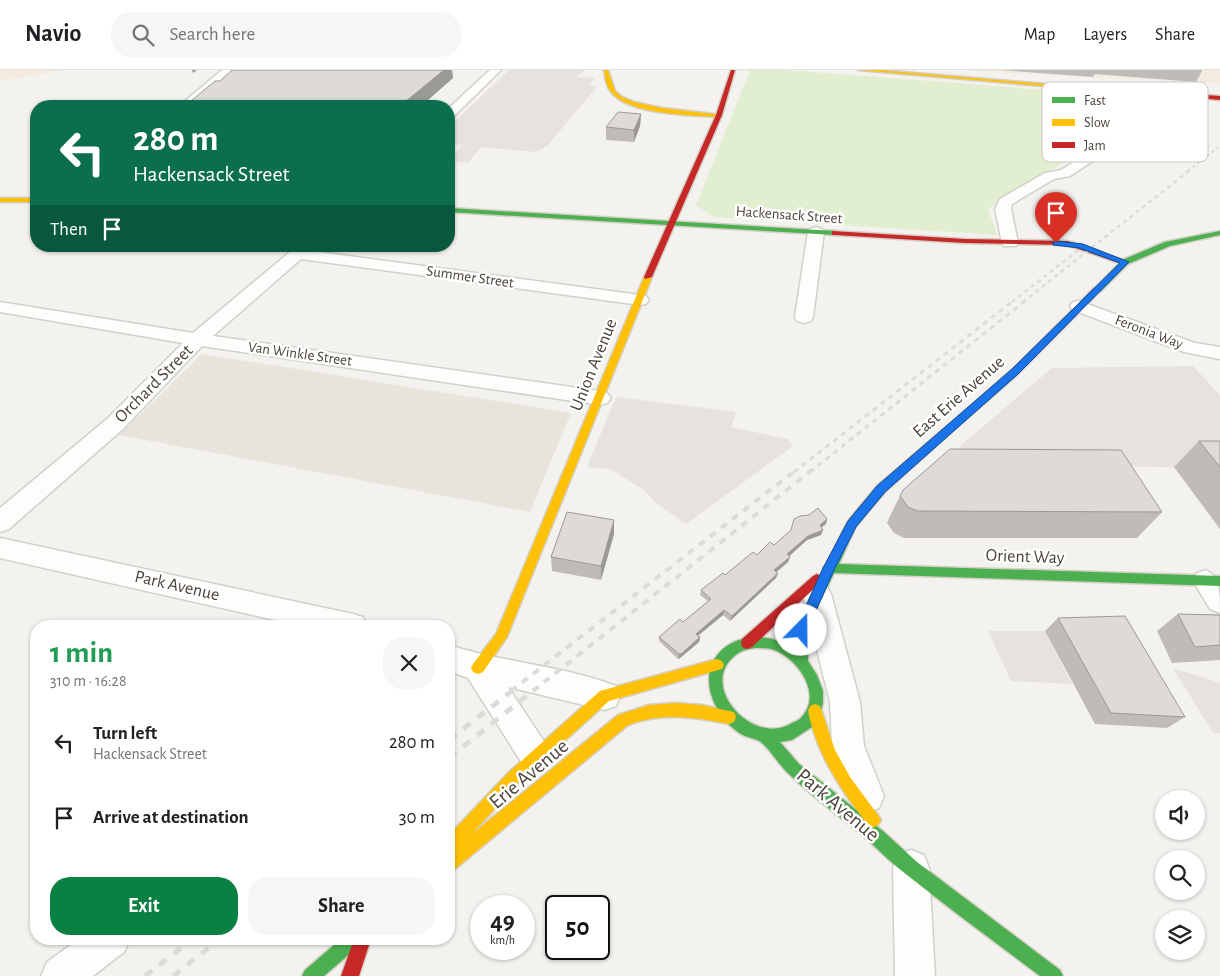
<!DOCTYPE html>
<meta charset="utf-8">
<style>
body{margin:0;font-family:"Alegreya Sans",sans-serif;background:#f6f6f6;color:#202124;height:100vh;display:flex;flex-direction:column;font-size:19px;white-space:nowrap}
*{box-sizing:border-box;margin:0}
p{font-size:16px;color:#757577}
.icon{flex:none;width:28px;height:28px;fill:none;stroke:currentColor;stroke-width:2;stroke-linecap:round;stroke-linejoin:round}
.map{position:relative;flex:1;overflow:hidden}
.sheet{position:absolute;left:30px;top:550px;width:425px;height:325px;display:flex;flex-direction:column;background:#fff;border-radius:20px;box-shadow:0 1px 4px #0004}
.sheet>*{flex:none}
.top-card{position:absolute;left:30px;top:30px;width:425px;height:152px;border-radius:20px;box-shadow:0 1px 4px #0004;background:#0b6e4f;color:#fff;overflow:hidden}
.tools{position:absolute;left:1155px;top:720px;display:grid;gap:10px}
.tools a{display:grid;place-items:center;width:50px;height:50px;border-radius:50%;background:#fff;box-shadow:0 1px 4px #0004;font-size:25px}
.speed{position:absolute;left:470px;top:825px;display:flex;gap:10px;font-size:25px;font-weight:700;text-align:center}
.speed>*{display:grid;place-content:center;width:65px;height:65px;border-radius:50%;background:#fff;box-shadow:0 1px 4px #0004;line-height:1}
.speed small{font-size:12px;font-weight:400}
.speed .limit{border:2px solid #111;border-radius:8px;background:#fff;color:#111}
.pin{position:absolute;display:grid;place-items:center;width:42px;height:42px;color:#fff;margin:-51px -21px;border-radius:50% 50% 50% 0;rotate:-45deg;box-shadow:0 0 5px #0007}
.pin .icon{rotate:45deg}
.me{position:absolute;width:55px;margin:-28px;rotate:22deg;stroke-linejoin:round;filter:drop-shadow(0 0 4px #0008)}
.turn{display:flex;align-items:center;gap:18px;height:105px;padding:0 20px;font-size:22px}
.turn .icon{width:65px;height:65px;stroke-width:2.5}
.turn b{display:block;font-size:35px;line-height:42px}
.then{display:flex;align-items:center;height:48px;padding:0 20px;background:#0003;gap:10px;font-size:19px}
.round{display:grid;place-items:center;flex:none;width:52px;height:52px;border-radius:20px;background:#f6f6f6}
.headline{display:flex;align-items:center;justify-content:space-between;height:85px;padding:0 20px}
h1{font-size:30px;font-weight:600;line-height:38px;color:#1e9e55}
.button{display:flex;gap:10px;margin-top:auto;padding:10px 20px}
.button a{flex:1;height:58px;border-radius:20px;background:#0b8043;color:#fff;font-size:20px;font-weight:600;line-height:58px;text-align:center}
.button a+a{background:#f6f6f6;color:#202124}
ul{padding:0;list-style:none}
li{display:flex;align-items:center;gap:15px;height:75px;padding:0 20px}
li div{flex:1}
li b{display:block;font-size:19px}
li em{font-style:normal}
header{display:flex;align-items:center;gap:30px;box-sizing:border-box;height:70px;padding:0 25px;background:#fff;border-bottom:1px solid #e0e0e0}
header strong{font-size:24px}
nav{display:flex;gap:28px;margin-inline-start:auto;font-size:18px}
.search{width:350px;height:45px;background:#f6f6f6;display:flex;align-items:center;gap:12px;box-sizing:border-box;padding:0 18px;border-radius:20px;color:#757577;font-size:19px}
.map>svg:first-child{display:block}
</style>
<header>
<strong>Navio</strong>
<div class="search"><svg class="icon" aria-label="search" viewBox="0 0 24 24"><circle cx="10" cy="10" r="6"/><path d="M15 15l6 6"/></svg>Search here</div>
<nav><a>Map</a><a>Layers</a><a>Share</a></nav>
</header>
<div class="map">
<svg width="1220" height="906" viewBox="0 0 1220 906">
<rect width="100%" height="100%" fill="#f4f2ee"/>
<path fill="#e7e4dc" d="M202,284l369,59 -41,99 -411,-77z"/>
<path fill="#f3ebdf" d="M0,0h64l-64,11z
M966,0h254v13l-189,-9z"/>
<path fill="#e1eecf" d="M750,0h36l378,29 -176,110 9,26 -283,-18 -18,-12z"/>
<path fill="#e6e3df" d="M509,0h75l-7,7 18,1 -6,8 8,1 -50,59 -11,6 -55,-5 -13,16 -19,-2 13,-16 -13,-1v-17z
M1193,296l27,29v73l-249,-4 -11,-18 92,-78z
M616,327l120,15 -5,15 57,12 5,7 -107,78 -31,-22 -11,-12 -34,-21 -23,-2z
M988,561h57l27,53 -61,-3z
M1173,598l47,15v50h-7z"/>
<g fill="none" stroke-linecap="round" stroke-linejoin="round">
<g stroke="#d2d0cb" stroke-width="3">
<path id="street" d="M222,0h12l-42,36h-13z
M490,0h11l-48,47 -4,1v-10z
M1186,22l6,3 -2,2 -120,79 -16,3 -42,25 -1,5 7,34 -2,3h-12l-2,-3 -7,-34 5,-10 45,-26 16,-3z
M816,157l6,2 2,3 -11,85 -2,4 -7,2 -7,-2 -2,-4 13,-85 2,-3z
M297,176h18l-4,5 329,44 6,1 3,4 -3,4 -6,1 -339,-46 -88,77 387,55 7,2 4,5 -4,5 -7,2 -398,-59 -79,83 -114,100 -9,3v-24l107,-89 76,-76 -183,-31v-10l193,31z
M1079,231l116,42 25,4v12l-36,-7 -111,-42 -3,-4 3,-4z
M0,468l353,76 10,3 4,9h-65l-302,-68z
M1206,500c14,7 14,24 14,43l-10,-4 -17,-28 4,-8z
M817,513l10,3 4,8 29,108 4,44 20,50 -5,12 -12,5 -12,-5 -23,-62 -2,-44 -27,-108 4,-8z
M449,575c54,18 113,20 167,41l4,10 -4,10 -11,4 -97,-23 39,59 5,11 -5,11 -11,5 -11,-5 -57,-90 -19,-7z
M911,780l13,5 5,13 6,108h-40l-2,-108 5,-13z
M79,869h51l-6,13 -31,24h-52l6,-14z"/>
</g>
<g stroke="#d3cfc5" stroke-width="3">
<path id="fast" d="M449,138l386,23 4,2 -4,2 -386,-23z
M1220,161v4l-50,11 -42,18 -28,28 -7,-2 29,-30 43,-18z
M954,352l5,3 -2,2 -72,65 -29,34 -17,38 381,12v10l-386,-13 -27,57 1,31 9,14 6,16v11l-2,10 -9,15 -20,13 -12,2 19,22 85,68 33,30 143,108 3,6h-23c-45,-34 -89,-66 -133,-101 -16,-12 -30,-27 -45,-40 -24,-20 -51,-39 -73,-61 -10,-9 -17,-22 -27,-31 -5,-5 -15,-5 -21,-9 -5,-3 -13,-10 -17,-15 -43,-58 15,-103 70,-71l1,-18 29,-60 -1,-2 4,-4 21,-43 29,-35 74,-63zM755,578c6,0 13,0 19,2 23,8 47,42 30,64 -3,5 -7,7 -12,9 -39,25 -97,-39 -55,-69 5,-4 12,-5 18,-6z
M341,869h22l-3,6 -36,31h-22l3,-6z"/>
</g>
<g stroke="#d3cfc5" stroke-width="3">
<path id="slow" d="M604,0h4l7,21 7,6 12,5 28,6 60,7 -3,2c-28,-2 -90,-2 -108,-25 -5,-6 -6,-15 -7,-22z
M858,0h21l202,17 -3,2z
M0,128h36v4h-36z
M645,205l7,2 -145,360 -24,35 -5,2 -5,-2 -2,-4 2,-4 23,-30z
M717,589l5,2 2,4 -2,4 -113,32 -90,81 -47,52 146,-119 31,-10 26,-2 27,2 32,7 2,5 -2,5 -5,2c-34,-7 -68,-12 -101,1l-173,144 -6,2v-18l6,-5 -5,-2 -1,-4 1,-8 59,-62 91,-81z
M815,634l5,2 15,44 15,27 28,38 3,5 -3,5 -5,3 -5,-3c-27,-35 -51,-70 -60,-114l2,-5z"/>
</g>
<g stroke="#d3cfc5" stroke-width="3">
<path id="jam" d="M731,0h4l-13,45 -70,162 -7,2 -1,-2 72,-162z
M1078,15l142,11v4l-144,-12z
M832,161l133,8 103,2 61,21 -7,2 -55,-19 -102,-2 -130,-8h-3z
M1094,218l7,2 -83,84 -61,53h-6l-2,-2 2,-2 61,-53z
M817,504l4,2 2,3 -2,3 -69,65 -5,2 -5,-2 -1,-4 1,-4 71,-63z
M354,869h17l-12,37h-18z"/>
</g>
<use href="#street" fill="#fdfdfc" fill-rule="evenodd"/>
<use href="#fast" fill="#4caf50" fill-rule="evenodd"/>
<use href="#slow" fill="#ffc107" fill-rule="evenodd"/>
<use href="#jam" fill="#c62828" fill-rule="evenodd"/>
<path stroke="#dbdbda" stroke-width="2" stroke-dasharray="3 3" stroke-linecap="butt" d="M1188,101l32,-25"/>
<path stroke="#dbdbda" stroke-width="2.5" stroke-dasharray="4 4" stroke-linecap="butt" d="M1012,232l73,-57
M1023,232l167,-132"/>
<path stroke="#dbdbda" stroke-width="3" stroke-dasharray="5 5" stroke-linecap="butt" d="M794,402l219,-171
M810,402l215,-171"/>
<path stroke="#dbdbda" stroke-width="4" stroke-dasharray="7 7" stroke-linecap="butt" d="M511,621l285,-221
M533,621l279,-221"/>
<path stroke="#dbdbda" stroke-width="5" stroke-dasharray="9 9" stroke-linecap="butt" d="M449,670l64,-50
M449,688l85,-68
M145,906l48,-37
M173,906l47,-37"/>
</g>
<path fill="#bfbcb8" d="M232,0h220l1,8 -32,28h-230l2,-1 -2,-4 29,-20z
M1000,0h202v1l-6,11 -101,-8 -2,3z
M641,44l-1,12 -6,16 -28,-2v-13z
M1199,371h21v88l-46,-62z
M903,420l259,22 -25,26h-233l-10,-5 -7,-10 3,-7z
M827,449l-1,5 -4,3 1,3 -2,5 -14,5 -18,16 1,1 -2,5 -12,10 2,1 -2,5 -46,43 -7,-6 -25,21 2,1 -1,5 -19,16 -2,1 -19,-18v-4l24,-15 25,-21 -8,-6 1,-5 73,-45z
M614,450v14l-13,46 -49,-9 -1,-14z
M1178,544l42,1v45l-48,3 -15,-32z
M1058,548l127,99 -18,11 -72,-4 -50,-93z"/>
<path fill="#9b9996" d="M192,0h5l-4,3z
M444,0h8l1,8 -32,28h-21z
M641,44l-1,12 -6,16v-12z
M827,449l-1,5 -8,6 2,-5z
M614,450v14l-13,46v-14z
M823,460l-2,5 -14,5 -21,19 1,-5 21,-18z
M790,487l-2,5 -15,13 1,-5z
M778,503l-2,5 -46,43 2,-5z
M724,540l-1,5 -28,23 1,-4z
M700,567l-1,5 -19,16 -2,1 1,-5z"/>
<path fill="#dedbd6" stroke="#9b9996" d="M232,0h212l-44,36h-45v-1h-46l-1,1h-117l7,-5h-7l24,-20h5z
M618,42l23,2 -7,16 -28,-3z
M1199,371h21v26z
M950,379l171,1 41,62 -244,-1 -10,-4 -8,-11 3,-6z
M818,438l9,11 -7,6 3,5 -15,6 -21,18 3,3 -16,13 4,3 -46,43 -8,-6 -28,24 4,3 -19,17h-2l-20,-17 21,-18 3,3 28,-23 -10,-9 22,-17 2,2 28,-23 4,3 13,-13 4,3 17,-15 3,-11 6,-3 9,-1z
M567,442l47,8 -13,46 -50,-9z
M1178,544l42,1v30l-25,2z
M1125,546l60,101 -74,-4 -53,-95z"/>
<path fill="#1a73e8" stroke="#114b97" d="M1056,171l27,3 46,18 -111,112 -133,118 -29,35 -21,41 -29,65 -5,2 -4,-2 -2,-3 28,-62 25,-47 29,-35 135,-117 108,-106 -41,-15 -26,-3v-3z"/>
<g text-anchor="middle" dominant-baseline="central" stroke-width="5" stroke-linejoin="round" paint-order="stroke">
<g font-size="15" fill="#4b4439" stroke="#fff">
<text transform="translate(789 145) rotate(4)">Hackensack Street</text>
<text transform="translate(470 207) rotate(8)">Summer Street</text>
<text transform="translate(1149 262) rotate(21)">Feronia Way</text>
<text transform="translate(300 284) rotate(8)">Van Winkle Street</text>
</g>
<g font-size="18" fill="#4b4439" stroke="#fff">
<text transform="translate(594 295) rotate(-68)">Union Avenue</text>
<text transform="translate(154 314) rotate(-45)">Orchard Street</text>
<text transform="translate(959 327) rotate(-41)">East Erie Avenue</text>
<text transform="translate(1025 487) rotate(2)">Orient Way</text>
<text transform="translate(177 516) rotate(13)">Park Avenue</text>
</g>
<g font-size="21" fill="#4b4439" stroke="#fff">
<text transform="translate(529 704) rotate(-40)">Erie Avenue</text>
<text transform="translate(838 735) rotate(40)">Park Avenue</text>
</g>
</g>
<rect x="1042" y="12" width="166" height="80" rx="8" fill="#fff" stroke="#c9c7c4" stroke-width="1"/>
<rect x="1052" y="27" width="23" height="6" fill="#4caf50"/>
<rect x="1052" y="49" width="23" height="7" fill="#ffc107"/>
<rect x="1052" y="72" width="23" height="6" fill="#c62828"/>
<g font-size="14" fill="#4b4439">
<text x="1084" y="35">Fast</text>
<text x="1084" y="57">Slow</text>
<text x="1084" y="80">Jam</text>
</g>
</svg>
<div class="tools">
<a><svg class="icon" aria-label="sound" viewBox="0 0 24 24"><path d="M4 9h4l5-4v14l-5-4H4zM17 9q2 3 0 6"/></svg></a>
<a><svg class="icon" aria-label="search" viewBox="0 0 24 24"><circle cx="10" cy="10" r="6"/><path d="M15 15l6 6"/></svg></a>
<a><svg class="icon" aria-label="layers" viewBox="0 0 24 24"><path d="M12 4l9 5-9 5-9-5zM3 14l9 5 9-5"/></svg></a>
</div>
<div class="speed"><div>49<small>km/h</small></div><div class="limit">50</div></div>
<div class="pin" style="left:1056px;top:173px;background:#d93025"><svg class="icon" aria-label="arrive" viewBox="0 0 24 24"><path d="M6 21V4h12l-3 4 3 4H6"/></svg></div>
<svg class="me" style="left:801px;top:560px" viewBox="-20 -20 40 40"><circle r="19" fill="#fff"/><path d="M0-13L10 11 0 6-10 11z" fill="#1a73e8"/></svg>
<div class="top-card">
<div class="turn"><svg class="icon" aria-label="left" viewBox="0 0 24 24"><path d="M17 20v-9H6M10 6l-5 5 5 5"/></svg><div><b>280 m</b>Hackensack Street</div></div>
<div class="then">Then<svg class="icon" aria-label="arrive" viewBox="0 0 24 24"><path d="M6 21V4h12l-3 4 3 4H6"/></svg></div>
</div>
<section class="sheet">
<div class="headline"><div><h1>1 min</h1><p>310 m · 16:28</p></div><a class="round"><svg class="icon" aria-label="close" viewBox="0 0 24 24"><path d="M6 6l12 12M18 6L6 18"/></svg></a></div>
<ul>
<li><svg class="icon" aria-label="left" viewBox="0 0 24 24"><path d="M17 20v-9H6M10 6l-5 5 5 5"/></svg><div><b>Turn left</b><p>Hackensack Street</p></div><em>280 m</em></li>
<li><svg class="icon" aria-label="arrive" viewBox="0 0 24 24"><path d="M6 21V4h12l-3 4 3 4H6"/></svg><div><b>Arrive at destination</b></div><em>30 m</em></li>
</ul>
<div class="button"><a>Exit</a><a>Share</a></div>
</section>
</div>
